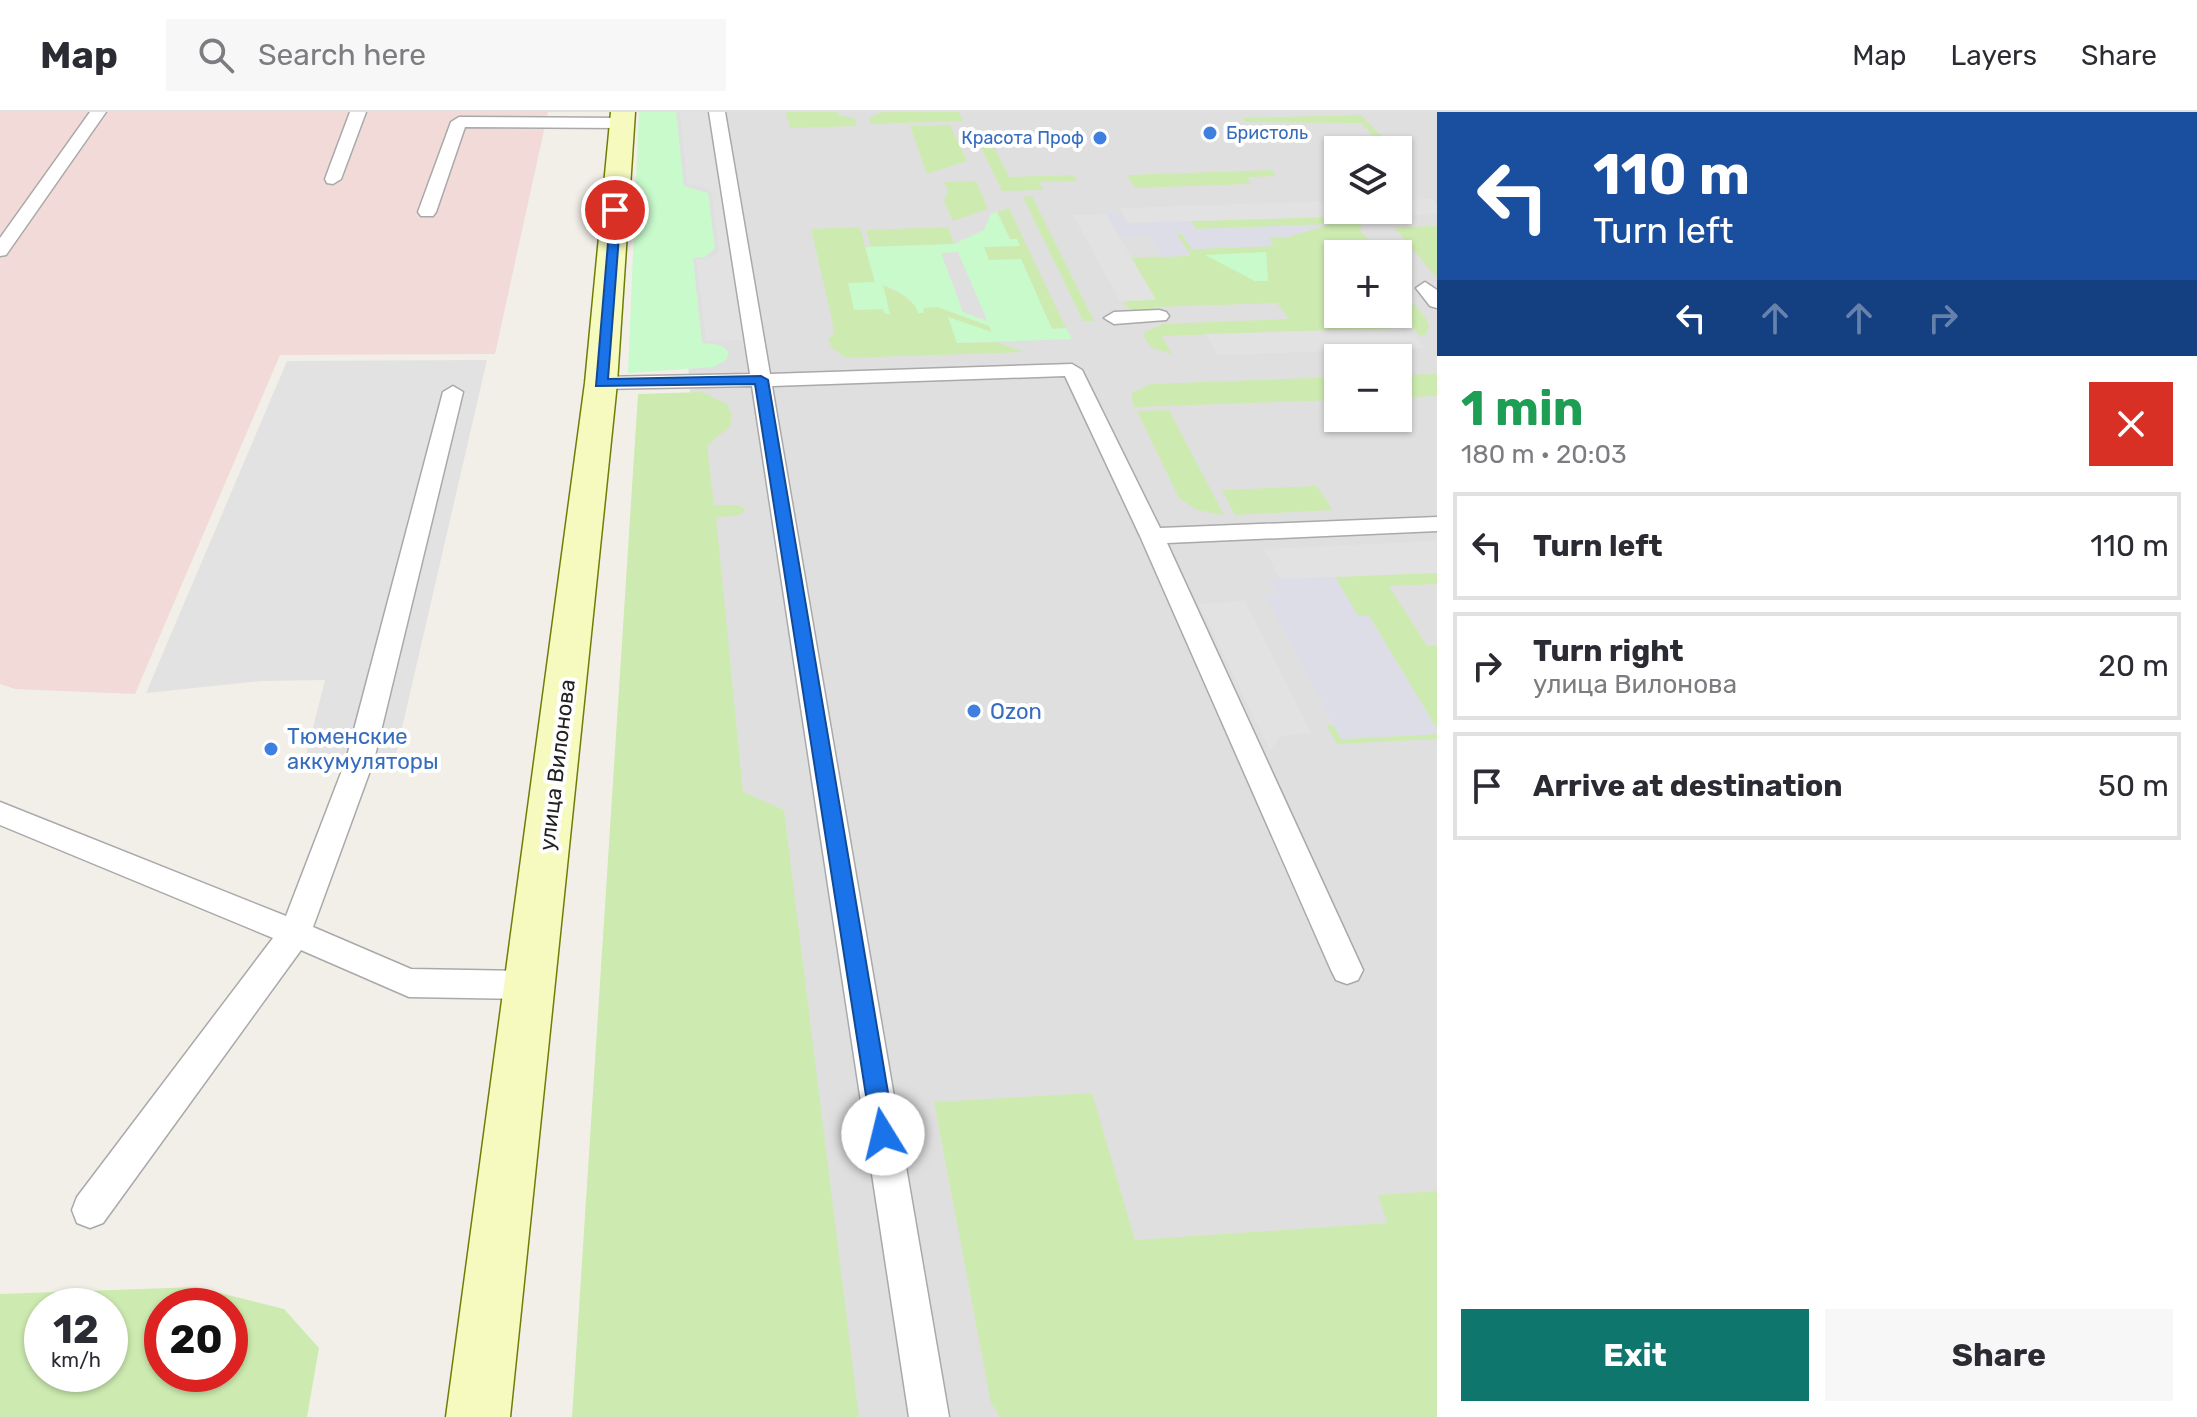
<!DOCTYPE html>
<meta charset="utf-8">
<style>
body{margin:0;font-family:Rubik,sans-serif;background:#f7f7f7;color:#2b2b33;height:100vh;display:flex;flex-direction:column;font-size:30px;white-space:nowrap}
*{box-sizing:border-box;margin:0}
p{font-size:26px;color:#7c7c81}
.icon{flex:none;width:44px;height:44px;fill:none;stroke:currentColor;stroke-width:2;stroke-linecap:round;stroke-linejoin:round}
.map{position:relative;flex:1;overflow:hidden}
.panel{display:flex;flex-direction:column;background:#fff;width:760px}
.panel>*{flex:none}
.guide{background:#1a4fa0;color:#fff;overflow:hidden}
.tools{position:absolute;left:1324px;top:24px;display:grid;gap:16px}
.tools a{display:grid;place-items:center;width:88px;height:88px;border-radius:0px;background:#fff;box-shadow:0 2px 6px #0004;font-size:40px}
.speed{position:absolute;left:24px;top:1176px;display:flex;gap:16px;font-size:40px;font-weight:700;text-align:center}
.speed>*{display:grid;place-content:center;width:104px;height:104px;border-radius:50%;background:#fff;box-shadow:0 2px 6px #0004;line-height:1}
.speed small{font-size:20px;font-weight:400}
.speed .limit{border:12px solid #d22;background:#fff;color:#111}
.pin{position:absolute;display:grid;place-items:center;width:68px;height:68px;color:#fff;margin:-34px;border:4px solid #fff;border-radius:50%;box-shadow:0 2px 8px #0007}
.me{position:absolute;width:88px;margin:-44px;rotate:351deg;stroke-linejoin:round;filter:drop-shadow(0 0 6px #0008)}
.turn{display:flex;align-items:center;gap:28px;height:168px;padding:0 24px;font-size:36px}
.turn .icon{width:104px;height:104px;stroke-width:2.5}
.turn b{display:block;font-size:56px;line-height:68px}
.lanes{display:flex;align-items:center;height:76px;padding:0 24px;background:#0003;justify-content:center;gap:40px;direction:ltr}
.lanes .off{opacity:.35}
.round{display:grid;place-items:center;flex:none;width:84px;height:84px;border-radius:0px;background:#f7f7f7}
.summary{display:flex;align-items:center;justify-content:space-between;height:136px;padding:0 24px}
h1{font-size:48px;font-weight:700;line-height:60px;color:#1e9e55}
.action{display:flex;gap:16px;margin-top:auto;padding:16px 24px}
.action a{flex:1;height:92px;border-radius:0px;background:#0f766e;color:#fff;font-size:32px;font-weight:700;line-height:92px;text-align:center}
.action a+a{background:#f7f7f7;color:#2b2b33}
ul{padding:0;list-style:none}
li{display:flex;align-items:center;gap:24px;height:108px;margin:0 16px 12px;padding:0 8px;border:4px solid #e1e1e2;border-radius:0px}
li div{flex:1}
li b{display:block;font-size:30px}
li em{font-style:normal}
header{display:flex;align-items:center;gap:48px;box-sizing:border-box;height:112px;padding:0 40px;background:#fff;border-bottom:2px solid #e1e1e2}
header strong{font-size:38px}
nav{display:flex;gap:44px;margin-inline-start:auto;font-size:28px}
.search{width:560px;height:72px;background:#f7f7f7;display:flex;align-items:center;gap:20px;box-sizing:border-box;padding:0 28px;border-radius:0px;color:#7c7c81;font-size:30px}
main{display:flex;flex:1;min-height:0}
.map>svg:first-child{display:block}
</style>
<header>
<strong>Map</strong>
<div class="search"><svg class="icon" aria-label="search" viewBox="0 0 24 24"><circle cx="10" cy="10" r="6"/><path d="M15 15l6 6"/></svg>Search here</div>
<nav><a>Map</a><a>Layers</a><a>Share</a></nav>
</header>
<main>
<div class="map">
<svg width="1437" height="1305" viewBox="0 0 1437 1305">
<rect width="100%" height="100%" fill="#f2efe9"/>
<path fill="#e0dfdf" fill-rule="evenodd" d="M672,0h765v1305h-681zM1338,38h60v60h-60zM1338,142h60v60h-60zM1338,246h60v60h-60z"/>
<path fill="#f2dad9" d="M0,0h548l-53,242 -215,1 -145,339 -120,-5 -15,-5z"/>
<path fill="#cdebb0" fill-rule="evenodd" d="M786,0h50l5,4 13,2 3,8 -67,2z
M882,0h77l4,9 -92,3 -2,-6z
M1361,3l34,35h-8l-26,-27 -116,-1 -3,-4z
M950,13l17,36 -40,13 -17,-48z
M975,23h13l21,42 64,-2 4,6 -37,1 3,8 -41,1z
M1272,58l4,6 -29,1 4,7 -116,4 -8,-13z
M976,69l12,28 -35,12 -9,-19 4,-12 -4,-8z
M1032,84l62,125h-11l-60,-124z
M1009,96l57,120 -14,1 -31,-69h-32l-6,-13 37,-2 -10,-6 -13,-27z
M1353,104l10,12 -4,1 18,21 10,4h-49v60h60v-11h15l13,15 3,9 -4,8h-6l-6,-7 -251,8 10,18 -20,-6 -8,-11 1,-5 18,-8 126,-5 -12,-16 -123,4 1,3 -21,1 -11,-7 5,-4 27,-1 -24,-41 59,-3 -14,-21h6l10,15 81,-3 -5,-8h17l42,-13 -131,4 -5,-8z
M1437,114v52l-43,-51z
M860,115l15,55 27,12 14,13h22l51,19 4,8 -44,-16 9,25 38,-1 29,10 -179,6 -14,-10 -4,-9 6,-5 -2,-14 -21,-91z
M948,115l6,17 -83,3 -5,-17z
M1437,262v22l-39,2v-23z
M1338,265v23l-204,7 -3,-14 20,-9z
M702,280l25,12 4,9v12l-24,21 7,59h23l9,5 -9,6 -21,1 27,275 41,18 75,607h-287l66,-1023z
M1169,298l55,105 -27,-5 -18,-12 -42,-87z
M1317,374l16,24 -98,5 -13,-25z
M1437,460v12l-48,2 38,60 10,-1v84l-68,-113h-11l-23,-39z
M1334,613l7,14 96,-5v5l-100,5 -10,-18z
M1092,981l43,147 252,-17 -9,-28 59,-4v226h-437l-9,-14 -57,-301z
M197,1175l87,22 35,39 -12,69h-307v-123zM42,1194h68v68h-68zM162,1194h68v68h-68z"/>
<path fill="#c8facc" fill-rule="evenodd" d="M639,0h37l8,74 24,7 7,55 -10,9 -12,1 9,85c11,1 20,0 27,10l-3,7 -12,7 -86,6z
M997,100l13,27h7l3,7 -36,1 5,13 32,-1 31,70 14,-1 6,11 -115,4 -9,-26 44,15 -3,-6 -51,-19 -15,1 1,5h-6c-4,-15 -21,-22 -35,-28l7,29h-5l-2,-5 -29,1 -6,-27 27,-1 -10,-35 89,-3 30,-14 7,-16zM958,140l29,68v1l-24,-9 -22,-59z
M1266,140l2,29h-13l-50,-26z"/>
<path fill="#e2e2e2" d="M680,0h31l38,228 -43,1 -10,-81 17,-2 6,-7 -7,-59 -11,-6 -14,-2z
M1431,87l6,6v9l-309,9 -8,-15 218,-7v9h60v-10z
M1106,102l50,86 -36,1 -47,-86z
M1408,216l17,20 -207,7 -12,-21z
M487,248l-95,411 -32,-11 -55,-1 20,-79 -63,1 -116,12 141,-332z
M1437,429v32l-157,6 -16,-30z
M1245,489l66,132 -31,3 -10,15 -71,-147z"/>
<path fill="#dddde8" d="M1104,98l13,4 11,9 63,-2 5,8 134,-5 -45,14h-16l5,8 -82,3 -10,-15h-5l14,22 -29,1 -14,-22 -28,3z
M1335,465l23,39h11l68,113v5l-96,5 -77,-145 12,-1 -7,-14z"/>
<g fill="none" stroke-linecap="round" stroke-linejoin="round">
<g stroke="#a9a9a9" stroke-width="3">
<path id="lane" d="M90,0h16l-100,143 -6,1v-18z
M350,0h16l-25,67 -8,5 -6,-1 -2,-4z
M709,0h16l45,262 302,-10 10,6 78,158 277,-11v14l-270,12 196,427 -5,10 -11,4 -11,-4 -5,-10 -191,-434 -75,-160 -293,10 177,1031h-40l-157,-1031 -151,3 -10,-6 10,-6 149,-3z
M459,5l163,1 8,5 -8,5 -157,-1 -29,85 -3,4h-12l-3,-4 33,-90z
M1425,170l12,8v18l-7,-2 -14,-18z
M1159,198l7,2 3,4 -3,4 -52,4 -10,-6 10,-6z
M453,274l10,6 -89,368 -61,167 98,42 120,2 11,4 5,10 -5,10 -11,4 -122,-2 -108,-47 -198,273 -13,5 -13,-5 -5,-13 5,-13 196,-259 -273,-113v-23l286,114 60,-156 97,-368z"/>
</g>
<g stroke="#707d05" stroke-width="3">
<path id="secondary" d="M611,0h24l-18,271 -107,1034h-64l139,-1034z"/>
</g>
<use href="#lane" fill="#fff" fill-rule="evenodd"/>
<use href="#secondary" fill="#f7fabf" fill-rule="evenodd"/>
</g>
<path fill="#1a73e8" stroke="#114b97" stroke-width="2" d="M611,95l10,3 -13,169 153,-3 7,4 127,754 -4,8 -8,3 -8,-3 -3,-8 -117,-750 -159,2z"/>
<g fill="#3f7fe0" stroke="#fff" stroke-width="3">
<circle cx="1210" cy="21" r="8"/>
<circle cx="1100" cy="26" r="8"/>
<circle cx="974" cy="599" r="8"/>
<circle cx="271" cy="637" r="8"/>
</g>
<g text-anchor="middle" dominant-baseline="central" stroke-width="8" stroke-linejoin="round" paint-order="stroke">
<g font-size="18" fill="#366cbe" stroke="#fff" text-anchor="start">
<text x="1226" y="21">Бристоль</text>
<text x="1084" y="26" text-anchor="end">Красота Проф</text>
</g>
<g font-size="22" fill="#366cbe" stroke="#fff" text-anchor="start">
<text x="990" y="599">Ozon</text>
<text x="287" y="624">Тюменские<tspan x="287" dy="25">аккумуляторы</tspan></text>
</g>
<g font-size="22" fill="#222" stroke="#fff">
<text transform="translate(557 653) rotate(-83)">улица Вилонова</text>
</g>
</g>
</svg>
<div class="tools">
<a><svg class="icon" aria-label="layers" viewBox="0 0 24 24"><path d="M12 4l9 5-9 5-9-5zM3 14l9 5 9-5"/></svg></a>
<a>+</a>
<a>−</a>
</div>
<div class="speed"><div>12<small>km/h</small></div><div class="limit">20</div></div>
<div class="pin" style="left:615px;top:98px;background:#d93025"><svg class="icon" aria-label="arrive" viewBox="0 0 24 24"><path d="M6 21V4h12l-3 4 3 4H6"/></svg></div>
<svg class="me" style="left:883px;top:1022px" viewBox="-20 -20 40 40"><circle r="19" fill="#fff"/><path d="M0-13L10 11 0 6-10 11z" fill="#1a73e8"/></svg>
</div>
<section class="panel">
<div class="guide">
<div class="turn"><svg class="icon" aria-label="left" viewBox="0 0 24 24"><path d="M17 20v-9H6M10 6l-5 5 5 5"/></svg><div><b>110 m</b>Turn left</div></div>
<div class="lanes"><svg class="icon" aria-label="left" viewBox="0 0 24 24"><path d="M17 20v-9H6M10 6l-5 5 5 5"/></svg><svg class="icon off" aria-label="ahead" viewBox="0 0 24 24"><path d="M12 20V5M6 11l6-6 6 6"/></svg><svg class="icon off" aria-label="ahead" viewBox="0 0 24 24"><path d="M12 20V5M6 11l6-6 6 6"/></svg><svg class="icon off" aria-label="right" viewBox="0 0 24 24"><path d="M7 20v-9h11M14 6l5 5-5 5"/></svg></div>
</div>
<div class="summary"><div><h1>1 min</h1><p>180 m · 20:03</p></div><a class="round" style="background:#d93025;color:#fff"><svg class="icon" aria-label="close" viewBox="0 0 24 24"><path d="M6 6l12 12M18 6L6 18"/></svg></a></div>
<ul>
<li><svg class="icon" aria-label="left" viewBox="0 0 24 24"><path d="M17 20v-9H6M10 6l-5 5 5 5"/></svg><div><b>Turn left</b></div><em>110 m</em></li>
<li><svg class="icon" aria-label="right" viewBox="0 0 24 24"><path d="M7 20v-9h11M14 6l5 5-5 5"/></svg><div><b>Turn right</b><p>улица Вилонова</p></div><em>20 m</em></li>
<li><svg class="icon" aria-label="arrive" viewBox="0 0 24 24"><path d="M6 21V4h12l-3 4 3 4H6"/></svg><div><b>Arrive at destination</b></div><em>50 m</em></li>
</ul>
<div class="action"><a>Exit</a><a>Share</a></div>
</section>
</main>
